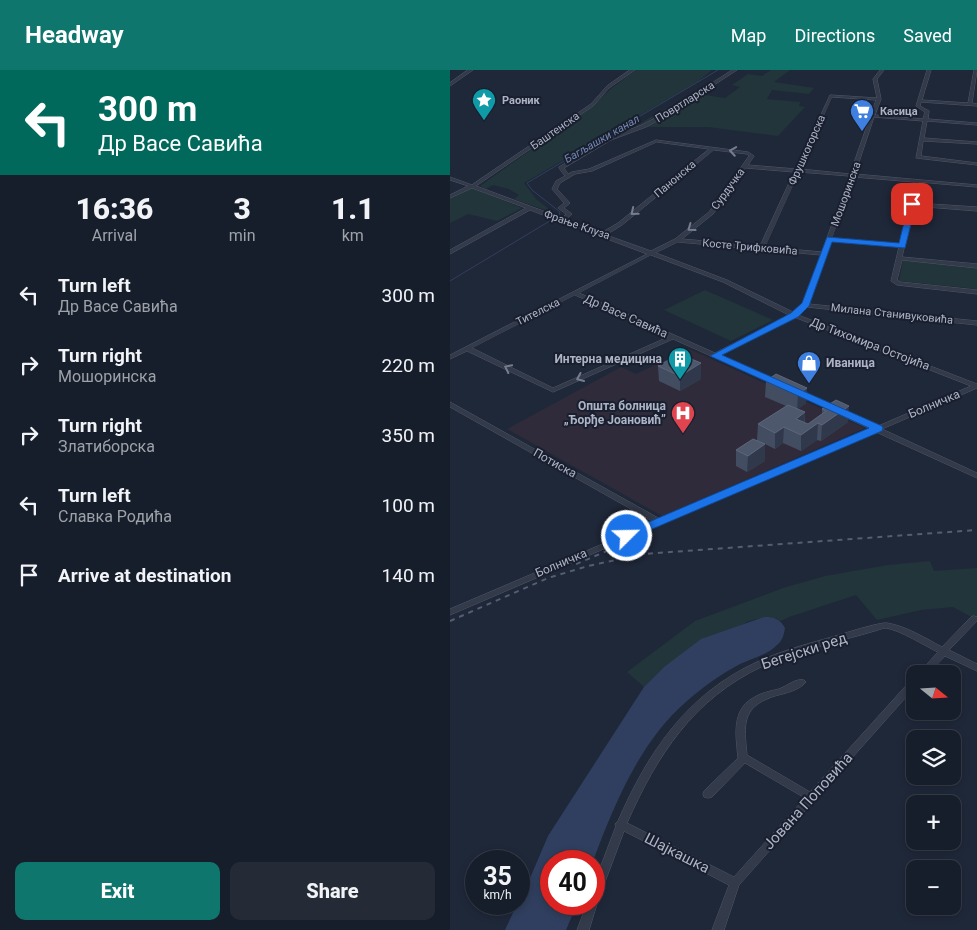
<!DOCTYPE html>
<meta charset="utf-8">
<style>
body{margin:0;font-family:Roboto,sans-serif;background:#242b37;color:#f1f3f6;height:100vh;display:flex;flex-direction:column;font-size:19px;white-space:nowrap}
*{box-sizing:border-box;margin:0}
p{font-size:16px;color:#9ea2a9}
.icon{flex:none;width:28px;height:28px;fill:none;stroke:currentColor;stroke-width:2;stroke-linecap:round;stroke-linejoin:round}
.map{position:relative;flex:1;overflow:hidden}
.drawer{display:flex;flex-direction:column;background:#171e2b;width:450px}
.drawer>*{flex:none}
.guide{background:#00695c;color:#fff;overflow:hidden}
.needle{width:32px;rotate:108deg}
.controls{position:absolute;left:456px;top:595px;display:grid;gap:10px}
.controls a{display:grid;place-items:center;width:55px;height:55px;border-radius:10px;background:#171e2b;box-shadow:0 2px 8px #0003,0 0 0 1px #363c47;font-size:25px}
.speed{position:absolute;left:15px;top:780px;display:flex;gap:10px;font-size:25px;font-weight:700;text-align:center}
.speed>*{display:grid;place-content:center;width:65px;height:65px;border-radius:50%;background:#171e2b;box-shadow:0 2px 8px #0003,0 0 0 1px #363c47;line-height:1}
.speed small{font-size:12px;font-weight:400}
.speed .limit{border:8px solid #d22;background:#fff;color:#111}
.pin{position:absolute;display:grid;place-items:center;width:42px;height:42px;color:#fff;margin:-21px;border-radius:10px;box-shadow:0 2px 8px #0006}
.me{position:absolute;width:55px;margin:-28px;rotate:67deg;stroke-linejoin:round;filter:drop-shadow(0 0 4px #0008)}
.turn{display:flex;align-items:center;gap:18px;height:105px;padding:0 15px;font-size:22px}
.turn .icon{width:65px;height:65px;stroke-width:2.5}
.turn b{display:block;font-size:35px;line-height:42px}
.eta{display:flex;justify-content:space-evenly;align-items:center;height:85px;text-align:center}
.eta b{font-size:30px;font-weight:800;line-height:35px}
.primary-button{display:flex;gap:10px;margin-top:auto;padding:10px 15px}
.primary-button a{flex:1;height:58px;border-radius:10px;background:#0f766e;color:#fff;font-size:20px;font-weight:800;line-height:58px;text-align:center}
.primary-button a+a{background:#242b37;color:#f1f3f6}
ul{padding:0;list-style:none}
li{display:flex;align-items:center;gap:15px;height:70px;padding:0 15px}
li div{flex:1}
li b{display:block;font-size:19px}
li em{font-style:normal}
header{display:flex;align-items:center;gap:30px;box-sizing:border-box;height:70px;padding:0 25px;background:#0f766e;color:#fff}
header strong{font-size:24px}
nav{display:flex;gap:28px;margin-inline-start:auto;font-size:18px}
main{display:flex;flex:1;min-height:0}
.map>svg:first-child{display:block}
</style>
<header>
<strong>Headway</strong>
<nav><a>Map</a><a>Directions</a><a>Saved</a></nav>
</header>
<main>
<section class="drawer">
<div class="guide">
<div class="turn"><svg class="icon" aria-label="left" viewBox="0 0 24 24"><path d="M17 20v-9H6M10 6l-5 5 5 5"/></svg><div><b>300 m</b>Др Васе Савића</div></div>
</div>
<div class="eta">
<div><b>16:36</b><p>Arrival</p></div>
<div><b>3</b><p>min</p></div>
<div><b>1.1</b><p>km</p></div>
</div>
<ul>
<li><svg class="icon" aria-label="left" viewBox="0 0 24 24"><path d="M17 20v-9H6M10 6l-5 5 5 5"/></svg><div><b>Turn left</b><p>Др Васе Савића</p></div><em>300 m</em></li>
<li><svg class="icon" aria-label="right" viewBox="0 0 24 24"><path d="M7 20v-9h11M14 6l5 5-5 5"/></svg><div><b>Turn right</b><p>Мошоринска</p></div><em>220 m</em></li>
<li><svg class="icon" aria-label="right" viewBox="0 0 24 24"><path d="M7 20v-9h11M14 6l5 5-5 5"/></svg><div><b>Turn right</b><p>Златиборска</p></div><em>350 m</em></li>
<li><svg class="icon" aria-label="left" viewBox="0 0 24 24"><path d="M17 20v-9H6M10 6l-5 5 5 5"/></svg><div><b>Turn left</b><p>Славка Родића</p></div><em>100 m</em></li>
<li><svg class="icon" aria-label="arrive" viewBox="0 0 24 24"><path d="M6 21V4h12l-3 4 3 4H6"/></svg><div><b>Arrive at destination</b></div><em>140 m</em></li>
</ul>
<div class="primary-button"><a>Exit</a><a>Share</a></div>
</section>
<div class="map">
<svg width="527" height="860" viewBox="0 0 527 860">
<rect width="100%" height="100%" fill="#1f2839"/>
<path fill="#2f2b3a" d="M239,279l176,79 -203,88 -155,-87 114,-62 15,7z"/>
<path fill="#21353a" d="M186,0h76l-15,12 -173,101 12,16 18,14 -40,-14 5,-4 -10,-6 -16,-4 -7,4 -6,-3 111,-79 21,-19z
M321,0h19l-16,12 40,6 -5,6 -37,-4 -5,9 33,3 -1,4 6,1 -27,29 -70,-9h-74l58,-34 33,5 15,-11 -8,-2 16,-11 14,2z
M22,118l50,20 -25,13 -29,-7 -18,9v-25z
M453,190l74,8v21l-78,-8z
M255,220l68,30 -42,21 -67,-31z
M480,491l4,10 43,-3v52l-24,-13 -32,3 -44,10 -21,-25 -67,22 -8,4c-11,-6 -20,-3 -32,0l-85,46 -20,20 -17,-15 68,-51 88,-33 42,-12 63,-11z"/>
<path fill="#303f5f" d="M314,547c11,0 16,2 21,11 -1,7 -3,13 -8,17 -8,9 -26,14 -37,19 -19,10 -37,23 -53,37 -47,40 -73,104 -94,160h-42v43h26l-11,26h-61l12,-26h2l29,-68 96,-149 20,-20 37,-28z"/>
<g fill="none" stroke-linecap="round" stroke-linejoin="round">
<path stroke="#303f5f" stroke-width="1" d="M109,146l1,-4 -28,-22 -5,-7 191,-113
M0,211l103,-62"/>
<g stroke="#505767" stroke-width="1">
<path id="minor" d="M18,0h5l-23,16v-3z
M180,0h5l-26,18 -16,18 -117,80 86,32 4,-4 -8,-6 6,-5 -12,-14 4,-8 9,-5 -6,-8v-1l48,-29 35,-13 47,-25 6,-6 37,-24h5l-40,26 -6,6 -45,25 -35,13 -47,28 4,6 4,-2 17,-3 67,-29 92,12 6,4 -6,9 48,4 34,-74 47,3 -4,-19 7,-9h4l-7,9 4,20 -6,16 48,4 2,-7 -9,-6 11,-36h4l-9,30 46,3 6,-33h3l-5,33 5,1v2l-56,-4 -1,4 9,5 -1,8 49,4v2l-50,-4 -3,17 53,4v2l-54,-3 -2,15 56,7v2l-61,-7 7,-37 -49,-4 -19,57 122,11v2l-58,-5 -4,21 62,4v4l-63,-5 -12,51 75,7v4l-75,-8 -5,20 3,2 77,8v4l-80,-9 -6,-4 8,-34 -68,-6 -22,63 168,17v4l-170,-18 -9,8 179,69v4l-95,41 95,44v5l-101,-46 -426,183v-6l204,-87 -204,-115v-5l210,117 210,-90 -74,-35 -1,-1 1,-1h4l76,35 95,-41 -177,-69 -74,39 58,26 1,1 -1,1 -2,1 -103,-46 -120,53 -86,-41 -17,8v-4l197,-101 -117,-44 -80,44v-4l76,-42 -54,-20 -22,10v-3l18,-9 -18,-6v-3l22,8 1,-1 118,-80 16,-18zM382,27l44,3 -26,74 -50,-5zM207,72l52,7 -91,74 -17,10 -35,-13 6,-6 -8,-6 6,-5 -13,-14 3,-6 15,-9 17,-3zM264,80l33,4 2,2 -40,56 -34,27 -24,12 -45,-16 16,-10zM296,98l48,4 -34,74 -78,-7 31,-25zM349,102l50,4 -27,76 -57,-5zM404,107l60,5 -14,62 -68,-6zM228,172l143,13 -18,49 -10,8 -66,-32 -71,-27zM201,185l72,27 66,33 -74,38 -136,-60zM125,225l93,42 -115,51 -81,-40z
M524,546l3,1v4l-28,29 28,14v7l-32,-15 -17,18h-10l20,-22c-13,-6 -38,-22 -52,-24 -4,0 -10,3 -15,4 -13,4 -26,7 -40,11 -23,7 -46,13 -68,23 -70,33 -106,89 -136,157l107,54 71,-79 -60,-35 -33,34 -4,1 -4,-1 -1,-3 1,-3 34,-33c-2,-21 -7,-48 15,-60 8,-5 17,-7 26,-9 8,-3 17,-11 25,-9l2,2c-5,6 -13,9 -20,11 -7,2 -13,3 -19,6 -27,11 -22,32 -20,56l63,37 102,-113 3,-1v9l-176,198 -15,45h-12l17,-45 -105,-54 -25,67 -3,4 1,2 -8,26h-12l10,-26h7v-20l22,-58 -1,-2 3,-3c30,-69 69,-127 139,-159 24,-11 50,-18 75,-25 10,-3 48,-15 55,-14 19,3 38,15 55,24l29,-30z"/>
</g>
<use href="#minor" fill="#333a49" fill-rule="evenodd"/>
<path stroke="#555d71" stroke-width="2" stroke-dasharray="5 5" stroke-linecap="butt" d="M126,494l74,-31
M0,551l98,-43 40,-12 55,-12 334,-24"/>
</g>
<path fill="#434d61" d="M208,296l43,13 -21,12 -21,-10z
M316,311l41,7 -1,15 -8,6 7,3v11l3,1 14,-9v-6l26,13 -27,19 -4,-1 -16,11 -18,-8 -8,6 -10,-5v17l-18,11 -11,-6v-16l21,-10 1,-16 28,-18 -21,-9z"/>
<path fill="#30394c" d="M251,293v16l-21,12v-15z
M357,318l-1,15 -9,7 1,-16z
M399,336l-1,16 -27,19 1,-16z
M355,342l-1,17 -8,-10z
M368,353l-1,17 -16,11v-16z
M334,357l-1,16 -8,6v-16z
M315,374v17l-18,11 1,-16z"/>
<path fill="#4e586c" stroke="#5d667a" d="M229,284l22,9 -21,13 -22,-10z
M326,304l31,14 -9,6 -32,-13z
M386,330l13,6 -27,19 -4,-2 -17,12 -17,-8 -9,6 -17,-9 30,-19 17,7 -9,7 12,5 18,-13 -4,-2z
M303,369l12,5 -17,12 -12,-6z"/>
<defs><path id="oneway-chevron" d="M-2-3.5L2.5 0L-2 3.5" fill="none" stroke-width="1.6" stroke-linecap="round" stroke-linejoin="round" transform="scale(1.25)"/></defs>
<g stroke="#767d8e">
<use href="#oneway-chevron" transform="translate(283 81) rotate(-171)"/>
<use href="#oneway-chevron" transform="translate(184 142) rotate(141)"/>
<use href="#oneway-chevron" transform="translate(241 158) rotate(144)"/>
<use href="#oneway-chevron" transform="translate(58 298) rotate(-154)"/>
<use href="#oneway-chevron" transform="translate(130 308) rotate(156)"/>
</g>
<path fill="#1a73e8" stroke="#114b97" d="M459,132l7,2 -11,44 -73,-6 -23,64 -11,11 -76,38 160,71 1,2 -1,3 -251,107h-8l-2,-2 2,-3 246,-105 -159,-72 81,-43 11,-10 25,-66 72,6z"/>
<defs>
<g id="sight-pin" transform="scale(1.25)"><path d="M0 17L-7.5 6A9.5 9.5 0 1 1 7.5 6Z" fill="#0f9aa8" stroke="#191f2e"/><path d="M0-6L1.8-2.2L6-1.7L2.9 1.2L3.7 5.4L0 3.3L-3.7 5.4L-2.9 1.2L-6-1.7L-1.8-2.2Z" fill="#fff"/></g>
<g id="supermarket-pin" transform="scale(1.25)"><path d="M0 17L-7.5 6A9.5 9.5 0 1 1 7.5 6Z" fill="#3f7fe0" stroke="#191f2e"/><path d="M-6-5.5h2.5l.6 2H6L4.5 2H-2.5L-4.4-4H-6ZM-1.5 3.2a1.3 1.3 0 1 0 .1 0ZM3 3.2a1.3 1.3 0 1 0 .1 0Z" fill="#fff"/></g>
<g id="building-pin" transform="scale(1.25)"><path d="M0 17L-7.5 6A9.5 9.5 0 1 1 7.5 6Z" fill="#0f9aa8" stroke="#191f2e"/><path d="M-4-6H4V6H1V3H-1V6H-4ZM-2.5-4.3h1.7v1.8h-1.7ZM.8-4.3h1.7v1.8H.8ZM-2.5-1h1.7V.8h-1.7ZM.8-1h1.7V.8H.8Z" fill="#fff"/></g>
<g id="shop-pin" transform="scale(1.25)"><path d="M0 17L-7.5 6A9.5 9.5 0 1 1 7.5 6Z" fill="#3f7fe0" stroke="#191f2e"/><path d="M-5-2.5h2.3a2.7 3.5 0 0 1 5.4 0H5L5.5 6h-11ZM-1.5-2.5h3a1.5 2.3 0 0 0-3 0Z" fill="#fff"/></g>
<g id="hospital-pin" transform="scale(1.25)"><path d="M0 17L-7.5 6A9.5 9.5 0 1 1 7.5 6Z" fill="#e0444e" stroke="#191f2e"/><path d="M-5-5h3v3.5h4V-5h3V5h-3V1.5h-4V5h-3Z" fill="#fff"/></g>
</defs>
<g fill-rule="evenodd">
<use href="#sight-pin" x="34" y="30"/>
<use href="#supermarket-pin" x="412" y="41"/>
<use href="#building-pin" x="230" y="289"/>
<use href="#shop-pin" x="359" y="293"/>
<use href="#hospital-pin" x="233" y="343"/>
</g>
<g text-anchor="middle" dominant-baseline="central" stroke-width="4" stroke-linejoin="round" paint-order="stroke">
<g font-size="11" font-weight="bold" fill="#adb4c6" stroke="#191f2e" text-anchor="start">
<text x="52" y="30">Раоник</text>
<text x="430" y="41">Касица</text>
</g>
<g font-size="11" fill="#adb4c6" stroke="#191f2e">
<text transform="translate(235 32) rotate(-32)">Повртларска</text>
<text transform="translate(105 61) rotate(-35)">Баштенска</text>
<text transform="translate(357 80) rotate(-66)">Фрушкогорска</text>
<text transform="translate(225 109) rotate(-40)">Панонска</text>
<text transform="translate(278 119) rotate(-54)">Сурдучка</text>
<text transform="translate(396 124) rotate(-70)">Мошоринска</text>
<text transform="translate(127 155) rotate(19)">Фрање Клуза</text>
<text transform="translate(300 177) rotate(5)">Косте Трифковића</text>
<text transform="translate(88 242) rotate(-27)">Тителска</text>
<text transform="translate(442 244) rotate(6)">Милана Станивуковића</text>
</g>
<g font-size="11" font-style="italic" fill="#7487b0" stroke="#191f2e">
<text transform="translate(152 69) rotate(-30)">Багљашки канал</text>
</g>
<g font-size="12" fill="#adb4c6" stroke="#191f2e">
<text transform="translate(176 246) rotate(24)">Др Васе Савића</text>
<text transform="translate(420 274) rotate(21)">Др Тихомира Остојића</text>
<text transform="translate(484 334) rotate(-23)">Болничка</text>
<text transform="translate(105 393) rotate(29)">Потиска</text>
<text transform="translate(111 493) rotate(-23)">Болничка</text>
</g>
<g font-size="12" font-weight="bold" fill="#adb4c6" stroke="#191f2e" text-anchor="end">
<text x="212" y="289">Интерна медицина</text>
<text x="376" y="293" text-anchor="start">Иваница</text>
<text x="216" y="336">Општа болница<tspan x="216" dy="14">„Ђорђе Јоановић”</tspan></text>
</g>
<g font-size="15" fill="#adb4c6" stroke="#191f2e">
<text transform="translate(354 581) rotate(-18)">Бегејски ред</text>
<text transform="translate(358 731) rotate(-48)">Јована Поповића</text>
<text transform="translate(227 783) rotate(27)">Шајкашка</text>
</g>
</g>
</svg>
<div class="controls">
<a><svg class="needle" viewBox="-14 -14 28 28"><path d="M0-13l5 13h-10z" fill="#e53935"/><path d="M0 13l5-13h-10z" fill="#9ea2a9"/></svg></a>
<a><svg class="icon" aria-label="layers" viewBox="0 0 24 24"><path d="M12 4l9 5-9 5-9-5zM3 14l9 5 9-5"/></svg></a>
<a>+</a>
<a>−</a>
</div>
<div class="speed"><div>35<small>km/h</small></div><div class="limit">40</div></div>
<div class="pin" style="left:462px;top:134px;background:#d93025"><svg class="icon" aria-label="arrive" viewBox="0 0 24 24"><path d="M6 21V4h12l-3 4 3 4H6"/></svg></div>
<svg class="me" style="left:177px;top:466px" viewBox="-20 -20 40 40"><circle r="17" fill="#1a73e8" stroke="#fff" stroke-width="3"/><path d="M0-11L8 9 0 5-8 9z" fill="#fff"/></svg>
</div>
</main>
